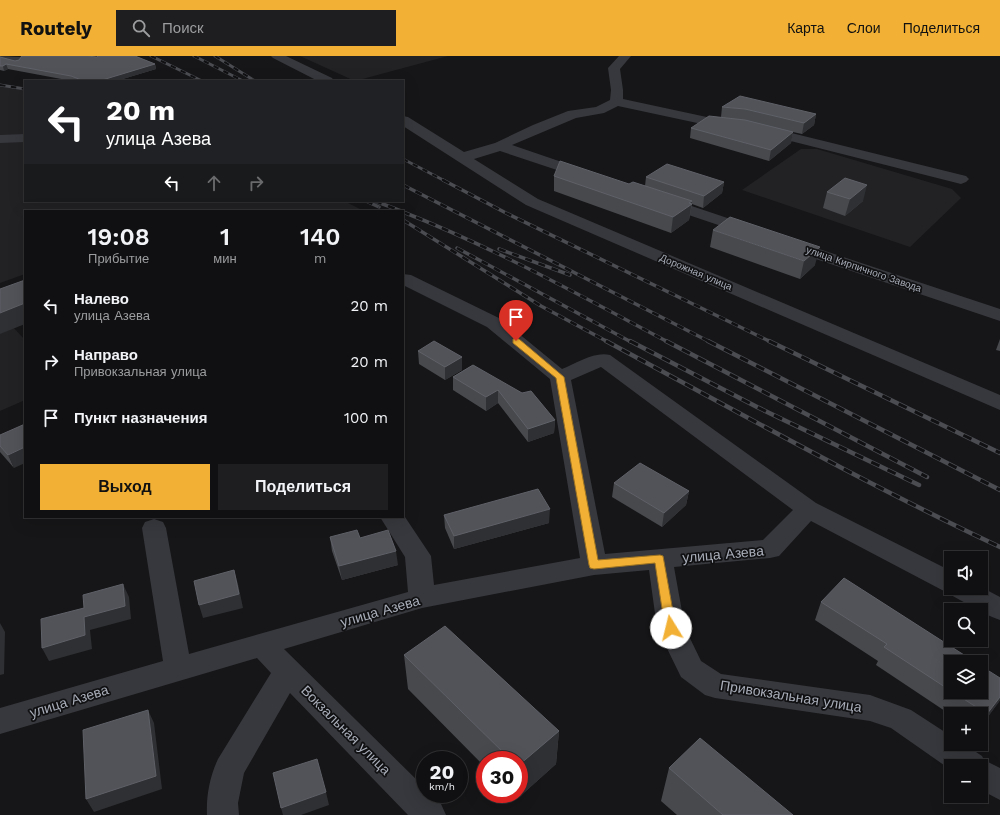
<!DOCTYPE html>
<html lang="ru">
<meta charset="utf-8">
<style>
body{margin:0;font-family:"Work Sans",sans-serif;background:#1e1e20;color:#f1f3f6;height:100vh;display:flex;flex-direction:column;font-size:15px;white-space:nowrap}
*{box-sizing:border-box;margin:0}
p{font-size:13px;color:#9c9d9f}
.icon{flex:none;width:22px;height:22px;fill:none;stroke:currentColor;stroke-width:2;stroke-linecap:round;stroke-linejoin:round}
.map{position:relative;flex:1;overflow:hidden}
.panel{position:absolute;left:24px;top:154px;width:380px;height:308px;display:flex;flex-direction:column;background:#101012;border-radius:0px;box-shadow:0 4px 16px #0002,0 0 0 1px #303032}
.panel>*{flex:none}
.top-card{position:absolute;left:24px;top:24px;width:380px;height:122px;border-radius:0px;box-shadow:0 4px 16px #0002,0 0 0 1px #303032;background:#202124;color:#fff;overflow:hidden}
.buttons{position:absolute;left:944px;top:495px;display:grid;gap:8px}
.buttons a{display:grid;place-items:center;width:44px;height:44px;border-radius:0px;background:#101012;box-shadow:0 4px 16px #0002,0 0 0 1px #303032;font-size:20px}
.speed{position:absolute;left:416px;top:695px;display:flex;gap:8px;font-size:20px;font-weight:700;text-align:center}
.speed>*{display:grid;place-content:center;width:52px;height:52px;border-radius:50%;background:#101012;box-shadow:0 4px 16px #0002,0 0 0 1px #303032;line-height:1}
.speed small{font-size:10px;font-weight:400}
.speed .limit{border:6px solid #d22;background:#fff;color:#111}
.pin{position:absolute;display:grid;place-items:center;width:34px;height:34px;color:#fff;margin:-41px -17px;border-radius:50% 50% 50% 0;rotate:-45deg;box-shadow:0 0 4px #0007}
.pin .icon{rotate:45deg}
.me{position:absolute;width:44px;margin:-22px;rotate:351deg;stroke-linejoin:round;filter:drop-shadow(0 0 3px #0008)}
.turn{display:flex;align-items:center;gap:14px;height:84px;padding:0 16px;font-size:18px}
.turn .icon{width:52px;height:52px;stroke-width:2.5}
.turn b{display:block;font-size:28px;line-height:34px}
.lanes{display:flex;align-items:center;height:38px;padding:0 16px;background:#0003;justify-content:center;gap:20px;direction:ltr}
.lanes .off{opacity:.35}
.eta{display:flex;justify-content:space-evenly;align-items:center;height:68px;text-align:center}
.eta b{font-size:24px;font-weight:600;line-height:28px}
.action{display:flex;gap:8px;margin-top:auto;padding:8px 16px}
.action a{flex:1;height:46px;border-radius:0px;background:#f2b134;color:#111;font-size:16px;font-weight:600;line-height:46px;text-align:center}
.action a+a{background:#1e1e20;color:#f1f3f6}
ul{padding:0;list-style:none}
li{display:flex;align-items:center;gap:12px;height:56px;padding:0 16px}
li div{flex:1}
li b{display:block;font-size:15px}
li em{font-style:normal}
header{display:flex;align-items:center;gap:24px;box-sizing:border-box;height:56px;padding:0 20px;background:#f2b134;color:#111}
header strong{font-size:19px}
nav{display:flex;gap:22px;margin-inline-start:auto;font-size:14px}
.search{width:280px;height:36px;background:#1e1e20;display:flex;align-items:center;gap:10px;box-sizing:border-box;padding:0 14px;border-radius:0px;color:#9c9d9f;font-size:15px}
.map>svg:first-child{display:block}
</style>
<header>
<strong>Routely</strong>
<div class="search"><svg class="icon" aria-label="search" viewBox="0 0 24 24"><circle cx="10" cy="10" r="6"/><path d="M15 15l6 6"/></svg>Поиск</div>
<nav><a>Карта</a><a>Слои</a><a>Поделиться</a></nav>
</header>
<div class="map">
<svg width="1000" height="759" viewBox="0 0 1000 759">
<rect width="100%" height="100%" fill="#161618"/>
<path fill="#222225" d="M300,0h148l-93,25z
M0,30l25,4v111h319l20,10h-339v63l-25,9z
M801,93h16l135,40 9,9 -51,49 -168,-57z
M0,257l25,27v60l-25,11z"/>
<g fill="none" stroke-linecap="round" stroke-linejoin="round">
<path fill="#37383d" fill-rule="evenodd" d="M0,0l20,1 2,3 -2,3 -4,1 -16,-3z
M271,0h15l46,22 2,3h-16l-45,-23z
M619,0h12l-11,13 3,21v9l93,20 27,2 223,55 3,3 -3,3 -5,2 -218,-55 -27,-2 -98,-21 -14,7 -28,5 -64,27 79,27 2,3 -2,3 -5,1 -5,-1 -81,-27 -26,8 64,40 462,196v15l-474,-205 -123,-79v-10l5,1 56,35 31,-9 38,-18 35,-14 28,-4 14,-7 1,-10 -3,-22z
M25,78v8l-25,1v-8z
M662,140l95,32 2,3 -2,3 -6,2 -6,-2 -89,-30 -2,-3 2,-3z
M789,183l211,70v12l-217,-73 -2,-4 2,-4z
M403,218l8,1 90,44 61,50c15,-6 33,-18 48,-14l206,148 135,68v17l30,-1 19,10v23c-18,-6 -32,-16 -49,-25l-2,-2 -7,-3 -131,-69 -32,35 -9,2 -96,9 11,61 16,33 20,13 149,21 41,15 40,26v8h13l18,12 2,4 16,8v32l-19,-10v-24h-30v4l-60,-42 -21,-7 -155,-23 -10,-3 -24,-18 -24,-49 -8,-58 -55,5 -172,33 -138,41 141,139v6h6l10,10 5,11h-38l-118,-122 -46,80 -6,30 1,12h-32c-1,-19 3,-39 11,-56l53,-86 -14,-15 -257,76v-26l163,-47 -21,-133 3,-6 9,-3 9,3 3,6 23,126 219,-62 -3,-35 -25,-40h23v-3l28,42 3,29 146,-27 -30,-179 -63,-52 -82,-41h-2zM601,311l192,143 -30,30 -158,14 -34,-174z"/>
<g stroke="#4a4c52" stroke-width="3">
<path id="rail-far2" d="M151,0l51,25
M194,0l49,25
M215,0l40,25
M0,29l25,4
M403,103l42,22"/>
</g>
<g stroke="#4a4c52" stroke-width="3.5">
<path id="rail-far1" d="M443,124l63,33 265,129
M403,129l307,157
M366,145l13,6
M375,145l26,10
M403,156c92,36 178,84 265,130
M403,164l138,86 67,36
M457,192l174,94
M499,193l71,26"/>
</g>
<g stroke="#4a4c52" stroke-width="4.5">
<path id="rail" d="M606,285c130,70 260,143 394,206
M630,285l127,66 162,78
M666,285l261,136
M708,285l292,149
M769,285l231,112"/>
</g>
<use href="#rail-far2" stroke="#111113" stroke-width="2" stroke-dasharray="5.5" stroke-linecap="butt"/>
<use href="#rail-far1" stroke="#111113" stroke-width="2.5" stroke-dasharray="7" stroke-linecap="butt"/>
<use href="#rail" stroke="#111113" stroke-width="3" stroke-dasharray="9" stroke-linecap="butt"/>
</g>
<path fill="#47494d" d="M19,0h68l68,8 1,5 -40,12h-44l-64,-12 -4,2 -4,-1v-13l15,4 4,-1 2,-4z
M722,51l94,7 -2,11 -12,9 -9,-2 -2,11 -22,18 -79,-23 1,-10 30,-11z
M554,120l91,10 1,-9 78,5 -2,11 -19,15 -11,-4 -3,16 -18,13 -117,-42z
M827,136l36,9 -18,15 -22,-8z
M713,174l102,35 -15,14 -90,-32z
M1000,283v12l-4,-1z
M418,295l44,6v13l-17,10 -26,-16z
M473,309l82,55 -1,13 -26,9 -30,-39 -12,8 -33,-21v-13z
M0,379l14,33 -14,-16z
M614,427l75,8 -3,14 -24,22 -50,-30z
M444,459l105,8 -95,26 -9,-21z
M330,481l30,1 38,27 -56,15 -10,-29z
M821,546l130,60v30h30l19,-14v22l-19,26v-12h-30v1l-75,-50 2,-4 -63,-41z
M404,599l155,76 -3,33 -39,35 -6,-5h8v-34h-34v7l-77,-78z
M669,712l124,47h-116l-16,-14z"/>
<path fill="#2f3033" d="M6,8l2,5 -4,2 -1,-5z
M155,8l1,5 -40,12h-17z
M816,58l-2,11 -12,9 2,-11z
M793,76l-2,11 -22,18 2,-11z
M724,126l-2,11 -19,15 1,-12z
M867,129l-4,16 -18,15 5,-17z
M692,145l-3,19 -18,13 2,-16z
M820,191l-5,18 -15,14 4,-18z
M25,247v21l-25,10v-21z
M462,301v13l-17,10v-13z
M498,334v13l-12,8v-14z
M555,364l-1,13 -26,9v-13z
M25,391v16l-11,5 -6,-13z
M689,435l-3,14 -24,22 2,-14z
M550,453l-1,14 -95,26v-13z
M396,495l2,14 -56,15 -3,-14z
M234,514l4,14 5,24 -40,10 -4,-13z
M123,528l6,13 2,22 -41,11 2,19 -43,12 -7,-13 42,-31z
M0,567l5,9 -1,42 -4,1z
M1000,641v3l-1,2 -18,24v-1l6,-11z
M148,654l6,13 8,66 -68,23 -8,-13z
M559,675l-3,33 -39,35v-5h2v-29z
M326,736l3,13 -28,10h-18l-2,-7z"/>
<path fill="#525359" stroke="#5f6168" d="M22,0h65l10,1 1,-1h37l20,8 -56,17h-15l-13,-5 -65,-12 -3,2h-3v-9l15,4 4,-1z
M740,40l76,18 -12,9 -59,-14 -23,-2z
M709,60l36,4 48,12 -22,18 -80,-22z
M560,105l69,23 4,-2 59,19 -3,2 3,1 -19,13 -119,-41z
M667,108l57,18 -20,14 -58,-19z
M845,122l22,7 -17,14 -23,-7z
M730,161l90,30 -16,14 -91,-31z
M25,224v23l-25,10v-24z
M434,285l28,16 -17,10 -27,-16z
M473,309l49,28 9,-2 24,29 -27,9 -30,-39 -12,7 -33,-20z
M25,368v23l-17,8 -8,-9v-11z
M640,407l49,28 -25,22 -50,-30z
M538,433l12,20 -96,27 -10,-21z
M357,474l3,8 28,-8 8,21 -57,15 -9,-29z
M234,514l5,24 -40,11 -5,-24z
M844,522l131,84h-24v29l-67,-44 3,-3 -66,-42z
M123,528l2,22 -41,11 1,18 -43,13 -1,-29 43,-11 -1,-13z
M445,570l114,105 -40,34v-5h-8l-107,-105z
M981,610l19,12v19l-13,17 -34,-22h28z
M148,654l8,66 -70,23 -3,-69z
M700,682l93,77h-70l-54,-47z
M317,703l9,33 -45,16 -8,-35z"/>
<path fill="#f2b134" stroke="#9d7322" d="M516,282l3,1 45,38 34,183 62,-5 3,1 13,72 -1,4 -4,1 -4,-1 -2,-4 -10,-65 -61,6 -4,-1 -1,-3 -33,-187 -43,-35v-4z"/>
<g text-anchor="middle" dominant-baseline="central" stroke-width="3.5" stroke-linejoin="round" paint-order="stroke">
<g font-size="10" fill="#a8adb8" stroke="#111113">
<text transform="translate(864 213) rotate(19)">улица Кирпичного Завода</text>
<text transform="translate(696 216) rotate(23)">Дорожная улица</text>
</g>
<g font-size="14" fill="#a8adb8" stroke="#111113">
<text transform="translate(723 498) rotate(-5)">улица Азева</text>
<text transform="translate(380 555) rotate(-16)">улица Азева</text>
<text transform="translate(791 640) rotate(9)">Привокзальная улица</text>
<text transform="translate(69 645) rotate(-17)">улица Азева</text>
<text transform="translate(346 674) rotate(45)">Вокзальная улица</text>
</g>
</g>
</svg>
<div class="buttons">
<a><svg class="icon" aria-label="sound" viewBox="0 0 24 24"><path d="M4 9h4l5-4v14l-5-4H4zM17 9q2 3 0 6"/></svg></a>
<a><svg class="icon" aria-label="search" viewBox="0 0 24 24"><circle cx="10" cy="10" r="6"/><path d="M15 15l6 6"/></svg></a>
<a><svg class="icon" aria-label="layers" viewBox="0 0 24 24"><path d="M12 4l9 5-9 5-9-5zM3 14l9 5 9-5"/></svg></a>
<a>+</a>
<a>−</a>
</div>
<div class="speed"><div>20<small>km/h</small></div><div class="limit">30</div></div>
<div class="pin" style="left:516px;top:285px;background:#d93025"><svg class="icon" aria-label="arrive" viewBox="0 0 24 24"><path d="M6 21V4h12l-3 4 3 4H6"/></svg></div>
<svg class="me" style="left:671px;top:572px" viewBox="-20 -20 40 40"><circle r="19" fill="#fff"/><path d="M0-13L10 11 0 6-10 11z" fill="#f2b134"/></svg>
<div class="top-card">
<div class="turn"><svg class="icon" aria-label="left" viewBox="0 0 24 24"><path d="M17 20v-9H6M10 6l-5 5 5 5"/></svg><div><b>20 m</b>улица Азева</div></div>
<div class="lanes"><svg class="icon" aria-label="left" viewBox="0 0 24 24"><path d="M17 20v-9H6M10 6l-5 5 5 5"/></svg><svg class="icon off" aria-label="ahead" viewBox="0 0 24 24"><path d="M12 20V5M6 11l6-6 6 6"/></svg><svg class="icon off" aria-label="right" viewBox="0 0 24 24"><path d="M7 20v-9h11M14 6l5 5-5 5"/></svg></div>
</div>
<section class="panel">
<div class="eta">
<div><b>19:08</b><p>Прибытие</p></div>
<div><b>1</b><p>мин</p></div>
<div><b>140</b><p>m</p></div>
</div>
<ul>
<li><svg class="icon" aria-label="left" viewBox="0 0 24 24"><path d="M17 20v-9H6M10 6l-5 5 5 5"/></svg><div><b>Налево</b><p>улица Азева</p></div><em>20 m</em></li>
<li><svg class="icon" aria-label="right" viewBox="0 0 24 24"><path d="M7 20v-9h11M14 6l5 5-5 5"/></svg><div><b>Направо</b><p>Привокзальная улица</p></div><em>20 m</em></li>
<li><svg class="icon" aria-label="arrive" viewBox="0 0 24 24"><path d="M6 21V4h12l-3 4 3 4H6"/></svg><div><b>Пункт назначения</b></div><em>100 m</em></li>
</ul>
<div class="action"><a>Выход</a><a>Поделиться</a></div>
</section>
</div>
